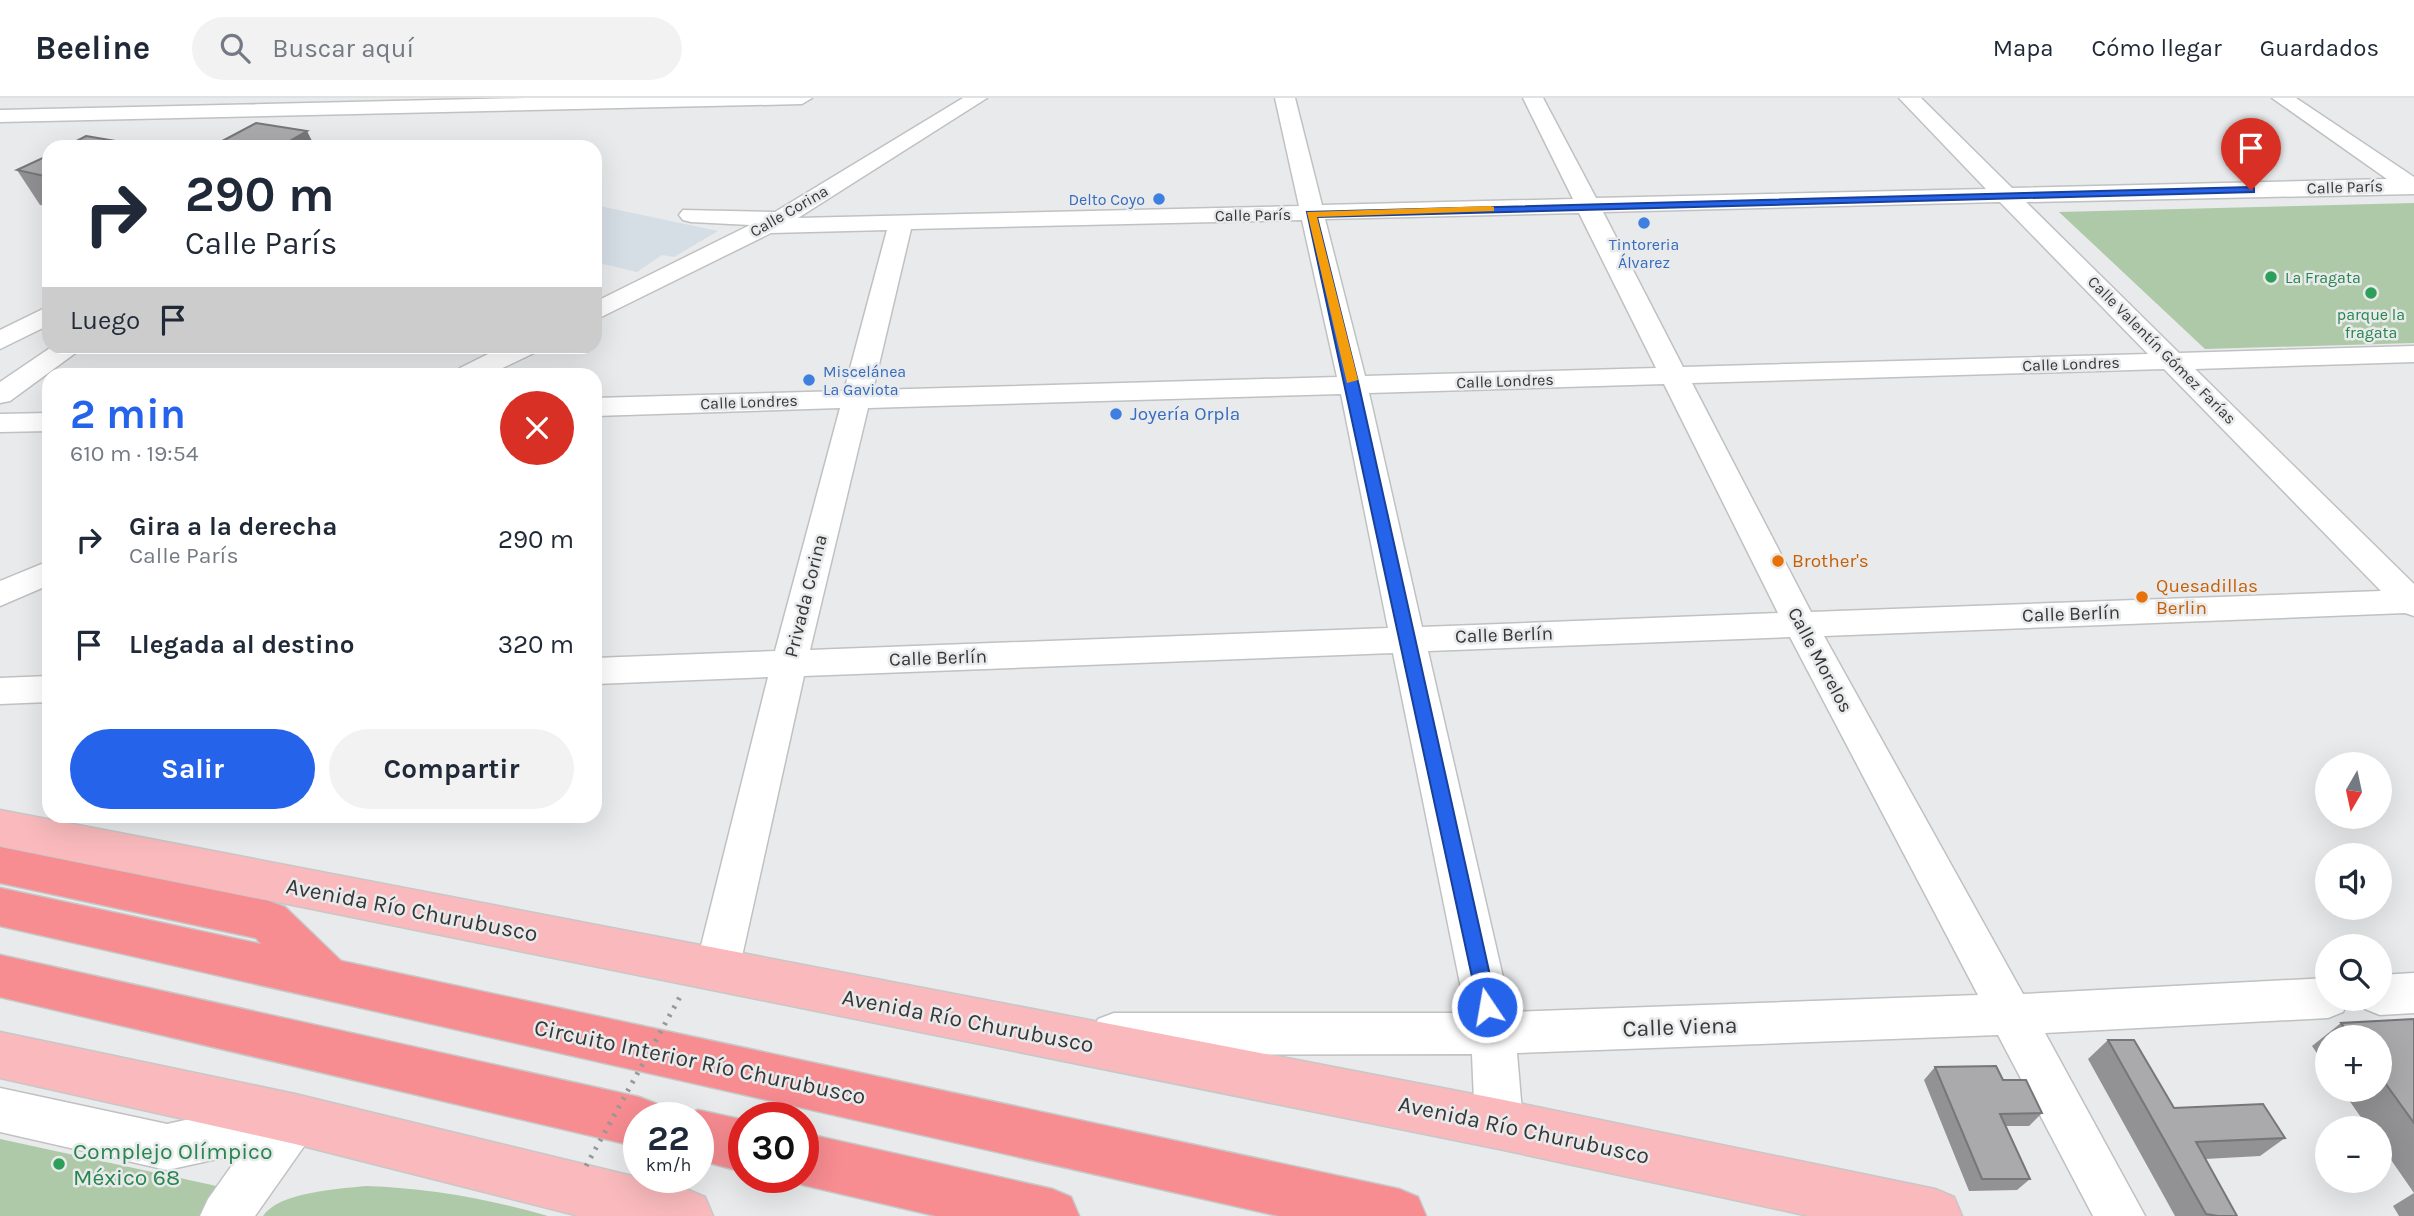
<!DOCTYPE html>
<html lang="es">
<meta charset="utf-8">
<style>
body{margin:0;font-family:Karla,sans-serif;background:#f2f2f3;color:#1f2937;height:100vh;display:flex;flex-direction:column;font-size:26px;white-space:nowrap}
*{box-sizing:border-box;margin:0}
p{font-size:23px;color:#747a83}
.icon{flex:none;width:38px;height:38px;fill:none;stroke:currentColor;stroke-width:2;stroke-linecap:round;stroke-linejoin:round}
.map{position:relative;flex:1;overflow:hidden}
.side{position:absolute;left:42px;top:270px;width:560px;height:455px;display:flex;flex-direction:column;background:#fff;border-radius:21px;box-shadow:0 7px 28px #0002}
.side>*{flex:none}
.hud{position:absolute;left:42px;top:42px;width:560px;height:214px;border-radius:21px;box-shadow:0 7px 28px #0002;background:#fff;color:#1f2937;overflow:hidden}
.needle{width:46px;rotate:189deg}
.tools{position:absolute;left:2315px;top:654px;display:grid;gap:14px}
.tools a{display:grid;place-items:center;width:77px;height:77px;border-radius:50%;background:#fff;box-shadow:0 7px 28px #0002;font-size:35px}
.speed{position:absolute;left:623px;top:1004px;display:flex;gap:14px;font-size:35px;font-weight:700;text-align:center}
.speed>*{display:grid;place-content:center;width:91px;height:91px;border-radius:50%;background:#fff;box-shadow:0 7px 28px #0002;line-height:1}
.speed small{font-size:18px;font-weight:400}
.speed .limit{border:10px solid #d22;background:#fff;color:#111}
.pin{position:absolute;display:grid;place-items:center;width:60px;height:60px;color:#fff;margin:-72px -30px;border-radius:50% 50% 50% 0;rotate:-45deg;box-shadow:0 0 7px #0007}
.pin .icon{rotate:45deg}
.me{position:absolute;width:77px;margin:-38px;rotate:348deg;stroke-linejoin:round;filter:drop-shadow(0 0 5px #0008)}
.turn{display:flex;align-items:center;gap:24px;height:147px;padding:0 28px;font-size:32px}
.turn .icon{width:91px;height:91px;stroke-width:2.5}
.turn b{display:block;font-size:49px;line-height:60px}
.then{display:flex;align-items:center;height:66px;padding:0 28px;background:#0003;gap:14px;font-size:26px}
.round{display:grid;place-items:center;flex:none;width:74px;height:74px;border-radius:37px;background:#f2f2f3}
.headline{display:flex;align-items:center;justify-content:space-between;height:119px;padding:0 28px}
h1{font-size:42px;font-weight:700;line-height:52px;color:#2563eb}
.primary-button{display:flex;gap:14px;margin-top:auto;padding:14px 28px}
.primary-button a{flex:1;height:80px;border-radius:42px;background:#2563eb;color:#fff;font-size:28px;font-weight:700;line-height:80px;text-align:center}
.primary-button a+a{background:#f2f2f3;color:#1f2937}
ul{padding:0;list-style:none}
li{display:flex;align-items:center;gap:21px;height:105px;padding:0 28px}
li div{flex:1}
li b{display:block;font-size:26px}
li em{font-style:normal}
header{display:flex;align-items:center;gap:42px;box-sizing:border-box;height:98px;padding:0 35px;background:#fff;border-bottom:2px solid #e0e1e3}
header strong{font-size:33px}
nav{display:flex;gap:38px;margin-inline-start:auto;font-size:24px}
.search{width:490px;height:63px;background:#f2f2f3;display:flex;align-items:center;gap:18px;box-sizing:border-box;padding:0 24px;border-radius:38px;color:#747a83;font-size:26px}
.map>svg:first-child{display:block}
</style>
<header>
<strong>Beeline</strong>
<div class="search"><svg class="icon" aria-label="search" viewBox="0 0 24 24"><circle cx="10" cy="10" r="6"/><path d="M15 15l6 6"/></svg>Buscar aquí</div>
<nav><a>Mapa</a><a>Cómo llegar</a><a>Guardados</a></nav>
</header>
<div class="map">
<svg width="2414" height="1118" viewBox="0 0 2414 1118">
<rect width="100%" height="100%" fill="#e8eaeb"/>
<path fill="#d6dee5" d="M595,107l123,26 -44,26 -12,-2 -25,17 -42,-10z"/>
<path fill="#aec9a7" d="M2414,105v140l-209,6 -146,-137z
M0,1041l235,51 -19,26h-216z
M366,1088c61,2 124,13 182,30h-285c16,-24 75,-27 103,-30z"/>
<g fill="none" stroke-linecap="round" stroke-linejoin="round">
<g stroke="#c0c1c2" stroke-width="3">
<path id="minor" d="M525,0h287l-10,6 -802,18v-12z
M963,0h24l-189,120 501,-12 -24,-108h20l27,107 251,-6 -50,-101h20l53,100 390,-9 -87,-91h22l91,90 375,-9 -115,-81h24l118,79v17l-388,8 153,151 235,-7v16l-219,7 219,215v32l-9,-3 -581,23 199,358 305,-16v21h21l-6,13 -15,6 -283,15 100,183h-52l-95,-181 -481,18 6,71 -7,16 -17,7 -17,-7 -7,-16 -3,-70 -358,1 -16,-6 -6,-15 6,-15 16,-6h352l-73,-360 -589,23 -65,294 -7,13 -15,6 -15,-6 -7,-13 73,-293 -173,7v-26l180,-7 65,-243 -245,8v-18l249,-7 43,-161 -116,3 -176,87v-18l155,-77 -59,-3 -8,-2 -4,-5 4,-5 92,2zM2000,104l148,152 -465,13 -80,-155zM1579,115l77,155 -291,8 -40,-157zM1302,122l35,157 -464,13 38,-161zM2164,271l217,222 -570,21 -119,-229zM1664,286l114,229 -356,14 -53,-234zM1341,296l47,234 -578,22 58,-242zM1790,539l188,358 -467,17 -83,-361z
M49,208v19l-49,24v-19z
M53,248h32l-75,55 -10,2v-21z
M504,248h35l-3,6 -46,22h-34l4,-6z
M49,315v18l-49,1v-18z
M49,463v24l-49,21v-25z
M49,578v26l-49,2v-26z
M2414,875v40l-34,2 -15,-6 -5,-10h20v-24z
M0,990l167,36 128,-28 17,7 6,16 -6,16 -57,81h-55l8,-17 32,-45 -73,16 -167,-38z"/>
</g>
<g stroke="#c7c7c7" stroke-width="3">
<path id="major" d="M0,712l1499,289 436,90 19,8 8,19h-153l-310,-67 -1499,-303z
M0,934l295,62 391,95 19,8 8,19h-134l-284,-72 -295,-66z"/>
</g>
<g stroke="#c7c7c7" stroke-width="3">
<path id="highway" d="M0,749l269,54 16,6 56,54 1058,228 19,8 8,19h-147l-1279,-290v-38l261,56 -5,-6 -256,-55z
M0,857l639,142 18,7 6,14h-24v29l-639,-150z
M698,1012l46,10v52l-46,-12v-42h-19z
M803,1035l249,56 19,8 8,19h-143l-133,-31 -18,-7h18z"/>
</g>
<use href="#minor" fill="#fff" fill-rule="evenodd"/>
<use href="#major" fill="#fababd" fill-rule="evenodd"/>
<use href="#highway" fill="#f78c91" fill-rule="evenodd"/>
<path stroke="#979899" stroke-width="5" stroke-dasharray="2.5 7" stroke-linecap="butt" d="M586,1068l95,-171"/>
</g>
<path fill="#929193" d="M49,57v51l-9,-1 -23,-35z
M2414,921v174l-34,-49v-15h-11l-27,-39h38v-52h-52v31l-16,-23 29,-23z
M2108,942l66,68 111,30 -25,18 -55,3 32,57h-62l-87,-157z
M1935,969l68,13 39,33 -13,13h-23l24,53 -13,11 -48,1 -45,-111z
M2414,1095v23h-15l-6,-10z"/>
<path fill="#777678" d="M307,33l8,16h-36z"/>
<path fill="#aaa9ab" stroke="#777678" stroke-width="2" d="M256,25l51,8 -28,16h-68z
M86,38l65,11h-86z
M49,57v22l-32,-7z
M2414,921v104l-34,-47v-38h-28l-11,-15z
M2108,942h26l40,68 89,-4 22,34 -89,4 41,74h-19l-12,-2z
M1996,968l7,14h23l16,33 -42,1 30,65h-48l-47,-112z"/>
<path fill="#2563eb" stroke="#184099" stroke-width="2" d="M2251,89l3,1v4l-937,25 42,169 138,621 -3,7 -7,2 -7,-2 -173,-802z"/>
<path fill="#f59e0b" d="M1490,108l4,1v4l-177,6 41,163 -11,3 -40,-171z"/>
<g fill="#3f7fe0" stroke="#e8eaeb" stroke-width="2.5">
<circle cx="1159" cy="101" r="7"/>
<circle cx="1644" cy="125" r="7"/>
<circle cx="809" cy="282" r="7"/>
<circle cx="1116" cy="316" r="7"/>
</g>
<g fill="#2e9e5b" stroke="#e8eaeb" stroke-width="2.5">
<circle cx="2271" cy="179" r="7"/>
<circle cx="2371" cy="195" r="7"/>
<circle cx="59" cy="1066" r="7"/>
</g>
<g fill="#e8710a" stroke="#e8eaeb" stroke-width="2.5">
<circle cx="1778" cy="463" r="7"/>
<circle cx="2142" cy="499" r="7"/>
</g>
<g text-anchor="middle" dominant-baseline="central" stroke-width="5" stroke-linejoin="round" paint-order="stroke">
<g font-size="16" fill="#373738" stroke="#e8eaeb">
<text transform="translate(2345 89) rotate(-2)">Calle París</text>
<text transform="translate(789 113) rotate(-30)">Calle Corina</text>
<text transform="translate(1253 117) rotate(-1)">Calle París</text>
<text transform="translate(2162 252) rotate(45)">Calle Valentín Gómez Farías</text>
<text transform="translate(2071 266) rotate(-2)">Calle Londres</text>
<text transform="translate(1505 283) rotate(-2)">Calle Londres</text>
<text transform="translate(749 304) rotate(-2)">Calle Londres</text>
</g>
<g font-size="16" fill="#366cbe" stroke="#e8eaeb" text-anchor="end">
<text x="1145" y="101">Delto Coyo</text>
<text x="1644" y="146" text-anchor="middle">Tintoreria<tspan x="1644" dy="18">Álvarez</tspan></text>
<text x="823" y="273" text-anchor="start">Miscelánea<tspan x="823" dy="18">La Gaviota</tspan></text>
</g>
<g font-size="16" fill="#27864d" stroke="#e8eaeb" text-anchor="start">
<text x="2285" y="179">La Fragata</text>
<text x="2371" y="216" text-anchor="middle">parque la<tspan x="2371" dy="18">fragata</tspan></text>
</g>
<g font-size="19" fill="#366cbe" stroke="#e8eaeb" text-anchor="start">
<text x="1130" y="316">Joyería Orpla</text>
</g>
<g font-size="19" fill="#c56008" stroke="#e8eaeb" text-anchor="start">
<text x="1792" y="463">Brother's</text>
<text x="2156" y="488">Quesadillas<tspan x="2156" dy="22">Berlin</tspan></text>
</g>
<g font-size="19" fill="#373738" stroke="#e8eaeb">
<text transform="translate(806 498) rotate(-76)">Privada Corina</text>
<text transform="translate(2071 516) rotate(-2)">Calle Berlín</text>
<text transform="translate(1504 537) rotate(-2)">Calle Berlín</text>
<text transform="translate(938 560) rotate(-2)">Calle Berlín</text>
<text transform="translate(1820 562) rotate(62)">Calle Morelos</text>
</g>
<g font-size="23" fill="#373738" stroke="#e8eaeb">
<text transform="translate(412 812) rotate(11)">Avenida Río Churubusco</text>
<text transform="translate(968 923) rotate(11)">Avenida Río Churubusco</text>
<text transform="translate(1680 929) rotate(-2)">Calle Viena</text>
<text transform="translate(700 964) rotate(12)">Circuito Interior Río Churubusco</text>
<text transform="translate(1524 1032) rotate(12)">Avenida Río Churubusco</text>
</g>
<g font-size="23" fill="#27864d" stroke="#e8eaeb" text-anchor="start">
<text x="73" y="1053">Complejo Olímpico<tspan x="73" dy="26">México 68</tspan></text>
</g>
</g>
</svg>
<div class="tools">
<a><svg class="needle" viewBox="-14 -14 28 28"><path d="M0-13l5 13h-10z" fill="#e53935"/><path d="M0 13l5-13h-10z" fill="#747a83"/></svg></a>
<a><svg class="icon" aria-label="sound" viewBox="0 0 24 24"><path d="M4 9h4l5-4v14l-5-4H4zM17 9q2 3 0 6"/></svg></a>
<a><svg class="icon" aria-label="search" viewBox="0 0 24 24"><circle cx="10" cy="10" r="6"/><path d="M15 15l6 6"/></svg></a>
<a>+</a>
<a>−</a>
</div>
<div class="speed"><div>22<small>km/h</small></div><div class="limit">30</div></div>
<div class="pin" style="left:2251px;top:92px;background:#d93025"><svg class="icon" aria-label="arrive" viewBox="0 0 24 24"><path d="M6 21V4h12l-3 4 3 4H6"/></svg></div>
<svg class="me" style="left:1487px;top:909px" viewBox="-20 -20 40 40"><circle r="17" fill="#2563eb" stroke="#fff" stroke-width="3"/><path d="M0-11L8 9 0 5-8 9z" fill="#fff"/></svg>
<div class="hud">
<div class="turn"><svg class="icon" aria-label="right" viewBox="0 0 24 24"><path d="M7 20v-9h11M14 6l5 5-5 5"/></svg><div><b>290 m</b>Calle París</div></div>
<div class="then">Luego<svg class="icon" aria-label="arrive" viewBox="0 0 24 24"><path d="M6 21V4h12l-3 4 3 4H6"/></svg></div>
</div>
<section class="side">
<div class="headline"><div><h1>2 min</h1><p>610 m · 19:54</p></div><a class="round" style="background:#d93025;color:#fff"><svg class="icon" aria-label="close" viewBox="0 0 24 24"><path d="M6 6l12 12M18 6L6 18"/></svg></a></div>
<ul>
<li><svg class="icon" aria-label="right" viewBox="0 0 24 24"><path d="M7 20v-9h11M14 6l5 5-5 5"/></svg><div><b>Gira a la derecha</b><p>Calle París</p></div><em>290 m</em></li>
<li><svg class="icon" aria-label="arrive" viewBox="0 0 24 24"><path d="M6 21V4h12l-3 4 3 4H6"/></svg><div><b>Llegada al destino</b></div><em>320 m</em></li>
</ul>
<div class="primary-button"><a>Salir</a><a>Compartir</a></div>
</section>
</div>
